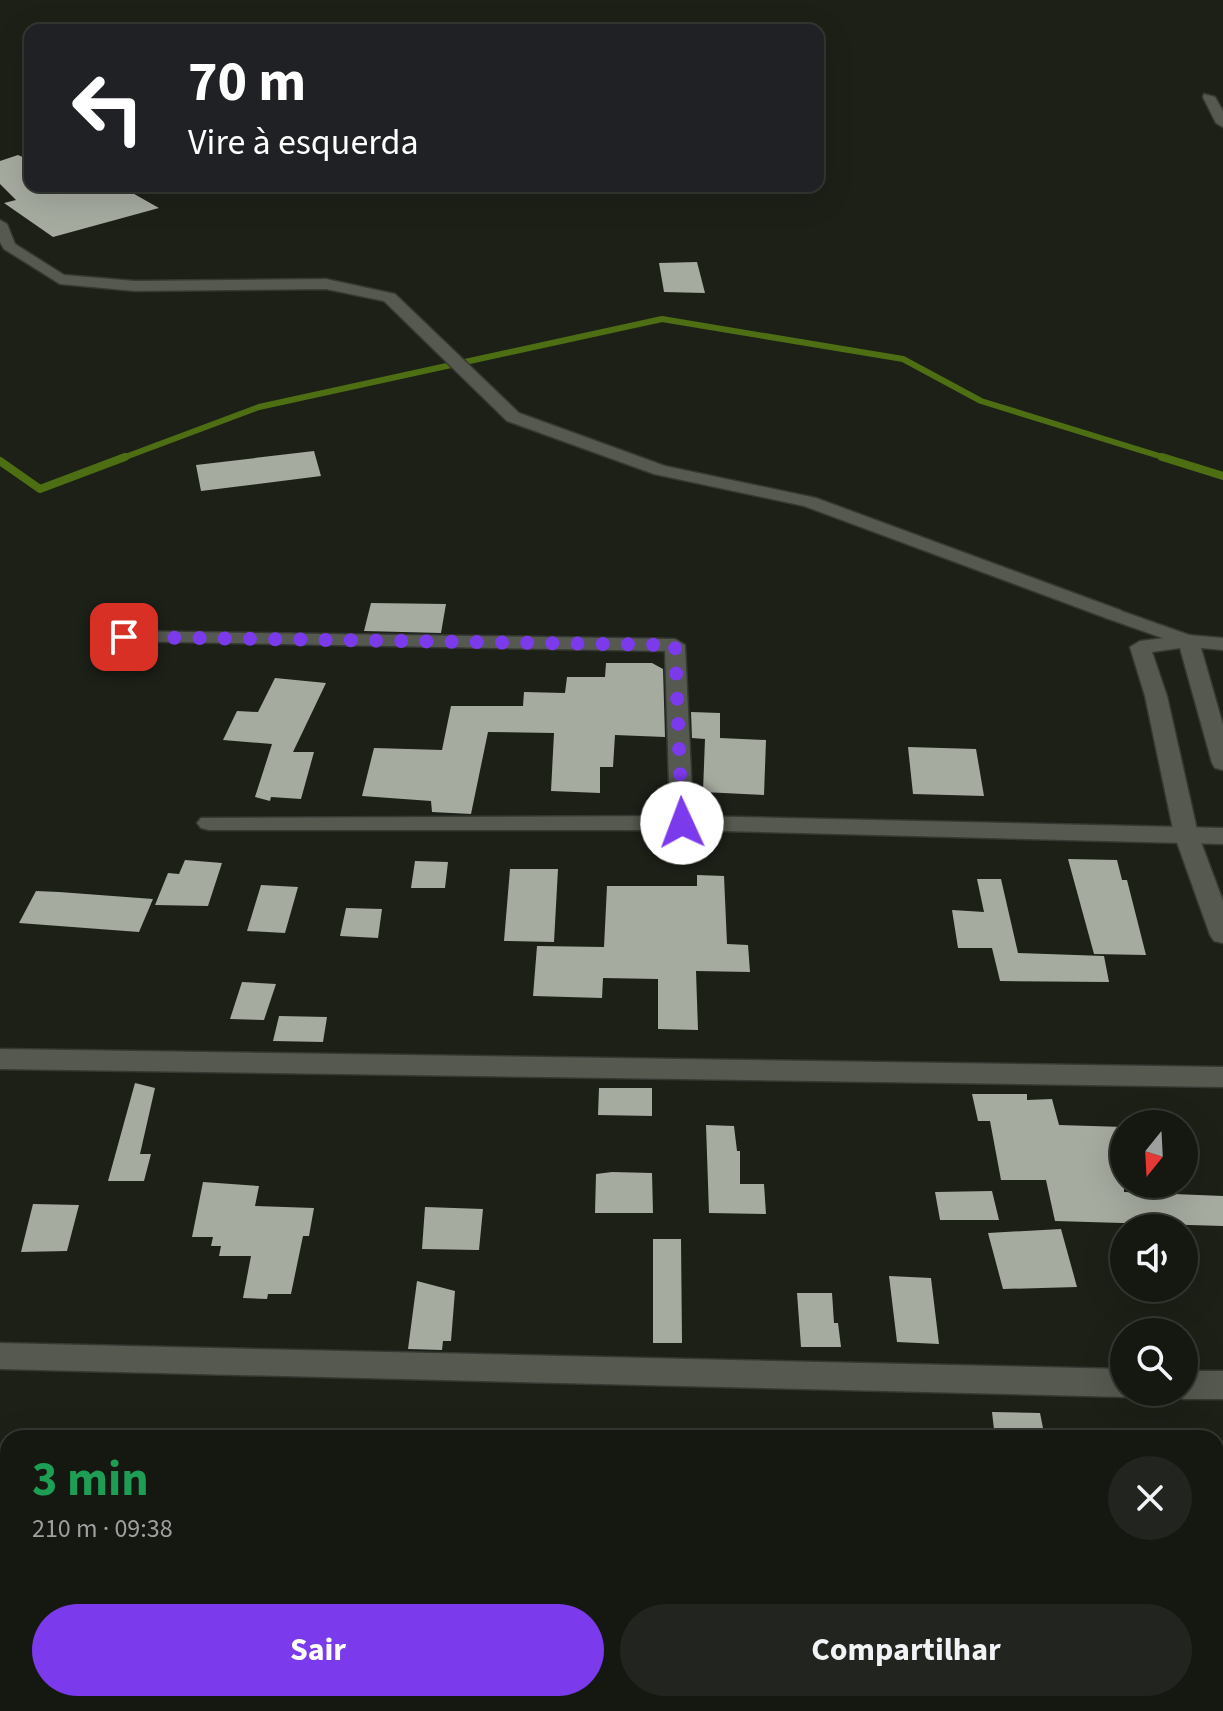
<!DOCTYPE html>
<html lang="pt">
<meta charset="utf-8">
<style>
body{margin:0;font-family:"Source Sans 3",sans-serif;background:#22251f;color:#f1f3f6;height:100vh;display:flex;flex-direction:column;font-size:30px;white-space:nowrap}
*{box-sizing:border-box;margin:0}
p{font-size:26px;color:#9da09f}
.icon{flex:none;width:44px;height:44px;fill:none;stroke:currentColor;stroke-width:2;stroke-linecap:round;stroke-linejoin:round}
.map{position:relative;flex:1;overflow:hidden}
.side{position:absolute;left:0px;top:1430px;width:1224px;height:282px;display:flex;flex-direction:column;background:#151811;border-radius:24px 24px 0 0;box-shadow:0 8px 32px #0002,0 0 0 2px #343731}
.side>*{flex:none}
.hud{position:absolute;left:24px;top:24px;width:800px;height:168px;border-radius:16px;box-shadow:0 8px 32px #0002,0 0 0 2px #343731;background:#202124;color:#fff;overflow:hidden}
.needle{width:52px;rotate:198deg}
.controls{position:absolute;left:1110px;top:1110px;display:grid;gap:16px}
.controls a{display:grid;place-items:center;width:88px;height:88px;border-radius:50%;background:#151811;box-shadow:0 8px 32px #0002,0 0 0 2px #343731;font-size:40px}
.pin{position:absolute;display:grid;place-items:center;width:68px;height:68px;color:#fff;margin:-34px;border-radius:16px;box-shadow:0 4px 12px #0006}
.me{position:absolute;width:88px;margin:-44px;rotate:358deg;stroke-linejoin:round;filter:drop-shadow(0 0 6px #0008)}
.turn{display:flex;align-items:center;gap:28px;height:168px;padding:0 32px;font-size:36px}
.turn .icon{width:104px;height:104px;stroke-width:2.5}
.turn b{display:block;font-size:56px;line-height:68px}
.round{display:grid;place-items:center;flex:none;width:84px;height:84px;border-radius:42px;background:#22251f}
.summary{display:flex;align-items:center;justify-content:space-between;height:136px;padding:0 32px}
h1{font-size:48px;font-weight:700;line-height:60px;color:#1e9e55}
.action{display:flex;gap:16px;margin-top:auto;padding:16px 32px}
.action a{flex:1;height:92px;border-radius:48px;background:#7c3aed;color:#fff;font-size:32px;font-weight:700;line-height:92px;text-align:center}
.action a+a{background:#22251f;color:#f1f3f6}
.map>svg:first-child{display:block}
</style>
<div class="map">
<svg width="1223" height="1711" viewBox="0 0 1223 1711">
<rect width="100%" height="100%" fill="#1c2017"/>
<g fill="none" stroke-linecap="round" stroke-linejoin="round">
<path stroke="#4e6e13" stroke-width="6" d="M120,459l139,-52 403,-88 241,40 78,42 188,58"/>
<path stroke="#4e6e13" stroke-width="8" d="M1162,457l61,19
M0,461l40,28 85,-32"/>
</g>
<path fill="#a6aba0" d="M18,155l12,5v26h90l39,22 -106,29 -49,-34 12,-3 -16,-16v-23z
M697,262l8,31 -41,-1 -5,-29z
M314,451l7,25 -120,15 -5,-26z
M371,603l75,1 -5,29 -77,-2z
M606,663h46l11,6 2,68 -50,-2 -2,32h-13v26l-49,-2 3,-58 -66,-1 -17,82 -39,-2 -1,-11 -69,-5 12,-48 68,2 9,-44h72l1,-14 41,1 2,-16h38z
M275,678l51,5 -33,69h21l-13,47 -30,-2 -1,4 -15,-4 17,-53 -49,-4 14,-29 21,1z
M691,712l29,1v25l46,2 -2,55 -61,-3 2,-53 -13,-1z
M908,747l68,2 8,47 -71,-2z
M1068,859l49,1 5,20h5l19,75 -52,-1z
M185,860l37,3 -14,43 -53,-1 13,-32 11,1z
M415,861l33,1 -3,26h-34z
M510,869h48l-4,73 -50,-1z
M697,875l27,1 3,68 21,1 2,27 -54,-1 2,59 -40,-1v-50l-55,-1 -1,20 -69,-2 4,-50 67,1 3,-61h90z
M977,879h24l17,74 86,3 5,26 -109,-1 -8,-33h-34l-6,-38 32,2z
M261,885l37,2 -13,46 -38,-2z
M36,891l23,1 94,7 -14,33 -120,-9z
M346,908l36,1 -4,29 -38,-2z
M242,982l34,2 -12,36 -34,-1z
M279,1016l48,1 -4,25 -50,-1z
M135,1083l20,5 -15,66h11l-7,27h-36z
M599,1088h53v28l-54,-1z
M972,1094h55v6l25,-1 7,26 65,2v65l99,4v30l-168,-5 -9,-41h-45l-11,-59h-12z
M706,1125l28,1 3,25h3v33h24l2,30 -57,-1z
M612,1172l40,1 1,40h-58l1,-39z
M203,1182l56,4 -4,20 59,2 -5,28h-6l-12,58h-23l-1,5 -24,-1 8,-42h-32l2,-10h-10l2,-9h-21z
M992,1191l7,29h-59l-5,-28z
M33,1204l46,1 -12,46 -46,1z
M425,1207l58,2 -4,41 -57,-1z
M1061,1229l16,58 -74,2 -15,-56z
M653,1239h28l1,104h-29z
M889,1276l42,2 8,66 -42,-2z
M417,1281l38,10 -4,50h-8l-1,9 -34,-1z
M797,1293h35l2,30h4l3,24h-40z
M992,1412l48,1 5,25h-50z"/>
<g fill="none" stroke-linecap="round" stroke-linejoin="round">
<g stroke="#363833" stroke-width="3">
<path id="street" d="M1204,94l11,3 8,14v16l-7,-4 -13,-26z
M1113,608l82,29 3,4 -10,6 -82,-29 -3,-4z
M124,631l551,8 10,6 8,171 530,12v16l-541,-14h-473l-8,-2 -4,-5 4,-5 469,-2 -5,-165 -548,-10 -3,-4 3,-4z
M0,1049l1223,18v20l-1223,-18z
M0,1343l1124,26v23h12l-12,5 -1124,-28z
M1184,1371h39v28h-39l-11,-4 -2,-3h13z"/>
</g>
<g stroke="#363833" stroke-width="3">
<path id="secondary" d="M0,220l7,4 8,20 49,31 71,6 191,-2 69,15 124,119 146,53 151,32 304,112 3,4 -10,6 -7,-2 -302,-112 -150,-32 -147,-53 -123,-120 -58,-12 -191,2 -75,-7 -56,-35 -4,-7z
M1188,635l35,3v12l-22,-2 22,77v45l-8,-2 -3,-5 -32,-115 -28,4 15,44 31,138 25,67v42l-9,-2 -4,-6 -36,-101 -29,-138 -15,-49 10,-6z"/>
</g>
<use href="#street" fill="#55594f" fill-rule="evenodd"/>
<use href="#secondary" fill="#55594f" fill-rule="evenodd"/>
</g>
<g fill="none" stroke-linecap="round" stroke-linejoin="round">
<path stroke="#7c3aed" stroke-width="14" stroke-dasharray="0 25.2" d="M124,637l551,8 7,178"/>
</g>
</svg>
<div class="controls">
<a><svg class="needle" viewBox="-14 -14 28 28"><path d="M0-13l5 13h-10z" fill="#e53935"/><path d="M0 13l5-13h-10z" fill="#9da09f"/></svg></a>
<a><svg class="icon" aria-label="sound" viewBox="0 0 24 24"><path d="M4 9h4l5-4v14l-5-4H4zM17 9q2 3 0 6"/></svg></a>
<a><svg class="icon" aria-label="search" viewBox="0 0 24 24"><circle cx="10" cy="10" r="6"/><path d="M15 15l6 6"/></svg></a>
</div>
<div class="pin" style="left:124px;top:637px;background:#d93025"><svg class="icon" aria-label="arrive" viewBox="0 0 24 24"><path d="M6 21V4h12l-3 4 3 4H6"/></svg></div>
<svg class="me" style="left:682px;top:823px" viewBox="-20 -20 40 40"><circle r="19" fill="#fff"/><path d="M0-13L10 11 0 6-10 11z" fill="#7c3aed"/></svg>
<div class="hud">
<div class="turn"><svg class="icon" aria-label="left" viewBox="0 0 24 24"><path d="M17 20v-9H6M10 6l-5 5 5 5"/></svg><div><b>70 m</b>Vire à esquerda</div></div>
</div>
<section class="side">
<div class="summary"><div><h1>3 min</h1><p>210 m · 09:38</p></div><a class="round"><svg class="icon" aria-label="close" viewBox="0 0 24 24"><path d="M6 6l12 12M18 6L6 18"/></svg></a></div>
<div class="action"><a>Sair</a><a>Compartilhar</a></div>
</section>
</div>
